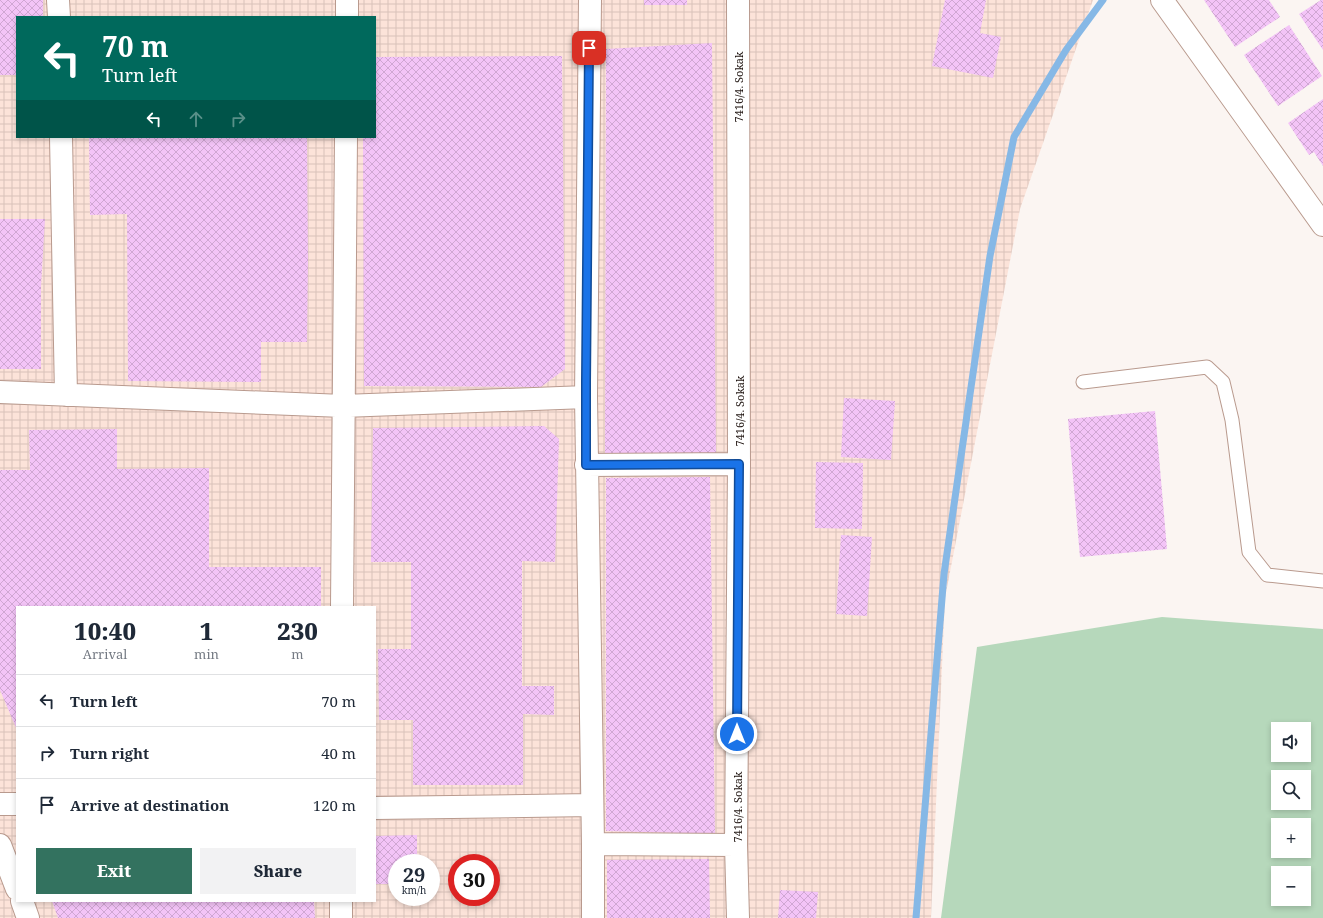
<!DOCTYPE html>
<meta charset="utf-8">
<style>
body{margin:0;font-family:"Noto Serif",serif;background:#f2f2f3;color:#1f2937;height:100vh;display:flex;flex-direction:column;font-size:15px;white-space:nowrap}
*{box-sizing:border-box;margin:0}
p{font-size:13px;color:#747a83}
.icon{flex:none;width:22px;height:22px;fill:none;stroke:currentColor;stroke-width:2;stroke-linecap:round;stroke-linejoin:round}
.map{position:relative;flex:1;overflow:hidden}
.side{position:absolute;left:16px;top:606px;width:360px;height:296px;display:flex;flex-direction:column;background:#fff;border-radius:0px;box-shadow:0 2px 6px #0003}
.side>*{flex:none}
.hud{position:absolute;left:16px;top:16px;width:360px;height:122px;border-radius:0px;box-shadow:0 2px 6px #0003;background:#00695c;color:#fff;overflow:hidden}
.buttons{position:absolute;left:1271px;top:722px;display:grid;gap:8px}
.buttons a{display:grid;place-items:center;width:40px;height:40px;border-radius:0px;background:#fff;box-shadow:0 2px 6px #0003;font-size:20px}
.speed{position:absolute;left:388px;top:854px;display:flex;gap:8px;font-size:20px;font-weight:700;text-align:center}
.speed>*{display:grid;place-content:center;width:52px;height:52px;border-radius:50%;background:#fff;box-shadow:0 2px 6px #0003;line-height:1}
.speed small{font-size:10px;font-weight:400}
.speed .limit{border:6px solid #d22;background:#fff;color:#111}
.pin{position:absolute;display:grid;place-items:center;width:34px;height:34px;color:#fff;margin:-17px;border-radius:8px;box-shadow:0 2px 6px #0006}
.me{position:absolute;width:44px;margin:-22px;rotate:0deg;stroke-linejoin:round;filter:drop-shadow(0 0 3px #0008)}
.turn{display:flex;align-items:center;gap:14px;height:84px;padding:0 20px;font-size:18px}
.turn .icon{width:52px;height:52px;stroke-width:2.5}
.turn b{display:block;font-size:28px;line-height:34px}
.lanes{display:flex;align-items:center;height:38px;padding:0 20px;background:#0003;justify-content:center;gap:20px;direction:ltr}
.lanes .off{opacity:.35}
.eta{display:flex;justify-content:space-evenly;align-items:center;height:68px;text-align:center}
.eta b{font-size:24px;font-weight:800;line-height:28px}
.cta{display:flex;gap:8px;margin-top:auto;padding:8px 20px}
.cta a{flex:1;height:46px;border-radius:0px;background:#33725f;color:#fff;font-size:16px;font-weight:800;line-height:46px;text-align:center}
.cta a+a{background:#f2f2f3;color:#1f2937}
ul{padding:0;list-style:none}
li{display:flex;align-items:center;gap:12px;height:52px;padding:0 20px;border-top:1px solid #e0e1e3}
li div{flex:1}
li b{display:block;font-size:15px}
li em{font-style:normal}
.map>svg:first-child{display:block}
</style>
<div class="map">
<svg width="1323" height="918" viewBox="0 0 1323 918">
<defs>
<pattern id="industrial-grid" width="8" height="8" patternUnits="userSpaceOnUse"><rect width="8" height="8" fill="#fce3d9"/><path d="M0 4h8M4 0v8" fill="none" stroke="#d8c2b9"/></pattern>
<pattern id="building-cross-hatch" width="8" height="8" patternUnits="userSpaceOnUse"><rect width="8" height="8" fill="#f3c4f7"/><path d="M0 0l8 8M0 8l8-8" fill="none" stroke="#d0a7d3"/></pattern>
</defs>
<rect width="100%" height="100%" fill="#fbf5f2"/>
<path fill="url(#industrial-grid)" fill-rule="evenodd" d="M0,0h1093l-73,209 -75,389 -14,320h-931zM17,17h358v120h-358zM17,607h358v294h-358zM397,863h34v34h-34zM457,863h34v34h-34z"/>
<path fill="#b6d8bb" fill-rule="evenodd" d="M1162,617l161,12v289h-382l36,-271zM1278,729h26v26h-26zM1278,777h26v26h-26zM1278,825h26v26h-26zM1278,873h26v26h-26z"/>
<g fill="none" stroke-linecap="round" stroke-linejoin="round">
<path stroke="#86b8e6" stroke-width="7" d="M916,918l28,-344 46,-318 24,-119 52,-87 37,-50"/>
</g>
<path fill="url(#building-cross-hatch)" d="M0,0h43v17h-26v58h-17z
M644,0h43v5h-43z
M945,0h41l-6,33 21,4 -8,41 -61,-12z
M1204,0h65l11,17 -45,30z
M1321,0h2v50l-24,-36z
M1289,25l33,51 -44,30 -34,-51z
M712,43l4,412 -111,1 1,-407z
M562,56l3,313 -24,18 -177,-1 -1,-249h12v-80z
M1323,99v67l-9,-14 -5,3 -21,-32z
M89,137h218l1,123 -1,82h-46v40l-133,-1 -1,-167 -37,1z
M0,219h45l-4,67v83h-41z
M844,398l51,3 -4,59 -50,-3z
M1155,411l12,138 -87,8 -12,-138z
M544,426l15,13 -4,123 -33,-1v125h32v29l-31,-1v71h-110v-65h-34l-1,-71h33v-87h-40l2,-134z
M117,429v40l92,-1v99h112v40h-304v123l-17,-40v-220h30l-1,-40z
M816,462l47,1 -1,66 -47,-1z
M710,477l5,357 -109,-3v-353z
M841,535l31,2 -5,79 -31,-2z
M417,835v28h-20v21h-22v-48z
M709,859l1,59h-103v-58z
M780,890l38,2 -2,26h-38z
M52,901h262l1,17h-257z"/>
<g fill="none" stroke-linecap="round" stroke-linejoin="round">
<g stroke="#b99a8e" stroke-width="15">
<path id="lane" d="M1083,382l124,-15 16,15 9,38 17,132 18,23 56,6"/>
</g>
<g stroke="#b99a8e" stroke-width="24">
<path id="street" d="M58,0l1,17
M590,0l-4,397 7,447v74
M1162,0l161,225
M347,17v-17
M61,137l5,258
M0,392l343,14 243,-9
M586,465l153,-1
M342,607l4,-470
M0,804h17
M375,808l217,-3
M593,844l143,1
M0,845l17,44
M22,901l6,17
M341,918v-17
M738,918l-2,-73 3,-381 -1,-464"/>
</g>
<use href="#lane" stroke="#fff" stroke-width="13"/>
<use href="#street" stroke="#fff" stroke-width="22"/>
</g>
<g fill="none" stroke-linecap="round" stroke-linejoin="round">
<g stroke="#114b97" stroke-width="10">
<path id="route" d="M589,48l-3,334v83l153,-1 -2,270"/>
</g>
<use href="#route" stroke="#1a73e8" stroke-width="7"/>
</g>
<g text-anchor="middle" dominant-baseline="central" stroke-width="3" stroke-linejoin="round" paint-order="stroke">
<g font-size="11" fill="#1d120e" stroke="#fff">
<text transform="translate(738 87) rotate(-90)">7416/4. Sokak</text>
<text transform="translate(739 411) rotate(-90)">7416/4. Sokak</text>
<text transform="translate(737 807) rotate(-90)">7416/4. Sokak</text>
</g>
</g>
</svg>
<div class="buttons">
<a><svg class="icon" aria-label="sound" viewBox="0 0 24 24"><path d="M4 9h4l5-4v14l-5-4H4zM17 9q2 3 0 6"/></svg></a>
<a><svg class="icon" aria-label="search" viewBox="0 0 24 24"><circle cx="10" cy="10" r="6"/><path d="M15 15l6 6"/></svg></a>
<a>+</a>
<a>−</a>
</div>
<div class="speed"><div>29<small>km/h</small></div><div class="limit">30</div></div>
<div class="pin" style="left:589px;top:48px;background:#d93025"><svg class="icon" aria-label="arrive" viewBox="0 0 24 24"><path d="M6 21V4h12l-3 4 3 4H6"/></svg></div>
<svg class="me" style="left:737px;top:734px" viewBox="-20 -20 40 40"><circle r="17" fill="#1a73e8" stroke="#fff" stroke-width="3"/><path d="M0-11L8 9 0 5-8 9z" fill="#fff"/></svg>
<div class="hud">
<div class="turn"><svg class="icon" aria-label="left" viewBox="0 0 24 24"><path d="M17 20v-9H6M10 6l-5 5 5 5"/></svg><div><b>70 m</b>Turn left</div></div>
<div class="lanes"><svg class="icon" aria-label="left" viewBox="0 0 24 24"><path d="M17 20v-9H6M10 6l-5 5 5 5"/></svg><svg class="icon off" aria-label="ahead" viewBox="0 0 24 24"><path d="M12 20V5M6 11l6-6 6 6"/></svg><svg class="icon off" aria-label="right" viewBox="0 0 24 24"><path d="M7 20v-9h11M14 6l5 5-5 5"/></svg></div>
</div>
<section class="side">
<div class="eta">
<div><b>10:40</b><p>Arrival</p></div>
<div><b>1</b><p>min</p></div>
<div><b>230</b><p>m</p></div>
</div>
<ul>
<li><svg class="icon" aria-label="left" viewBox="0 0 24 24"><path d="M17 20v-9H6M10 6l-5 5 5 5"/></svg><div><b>Turn left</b></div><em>70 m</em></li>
<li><svg class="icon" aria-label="right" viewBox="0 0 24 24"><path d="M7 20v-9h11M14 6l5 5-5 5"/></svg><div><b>Turn right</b></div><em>40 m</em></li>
<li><svg class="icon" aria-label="arrive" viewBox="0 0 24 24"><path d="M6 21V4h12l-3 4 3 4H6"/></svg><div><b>Arrive at destination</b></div><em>120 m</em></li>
</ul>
<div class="cta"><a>Exit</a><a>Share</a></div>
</section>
</div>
